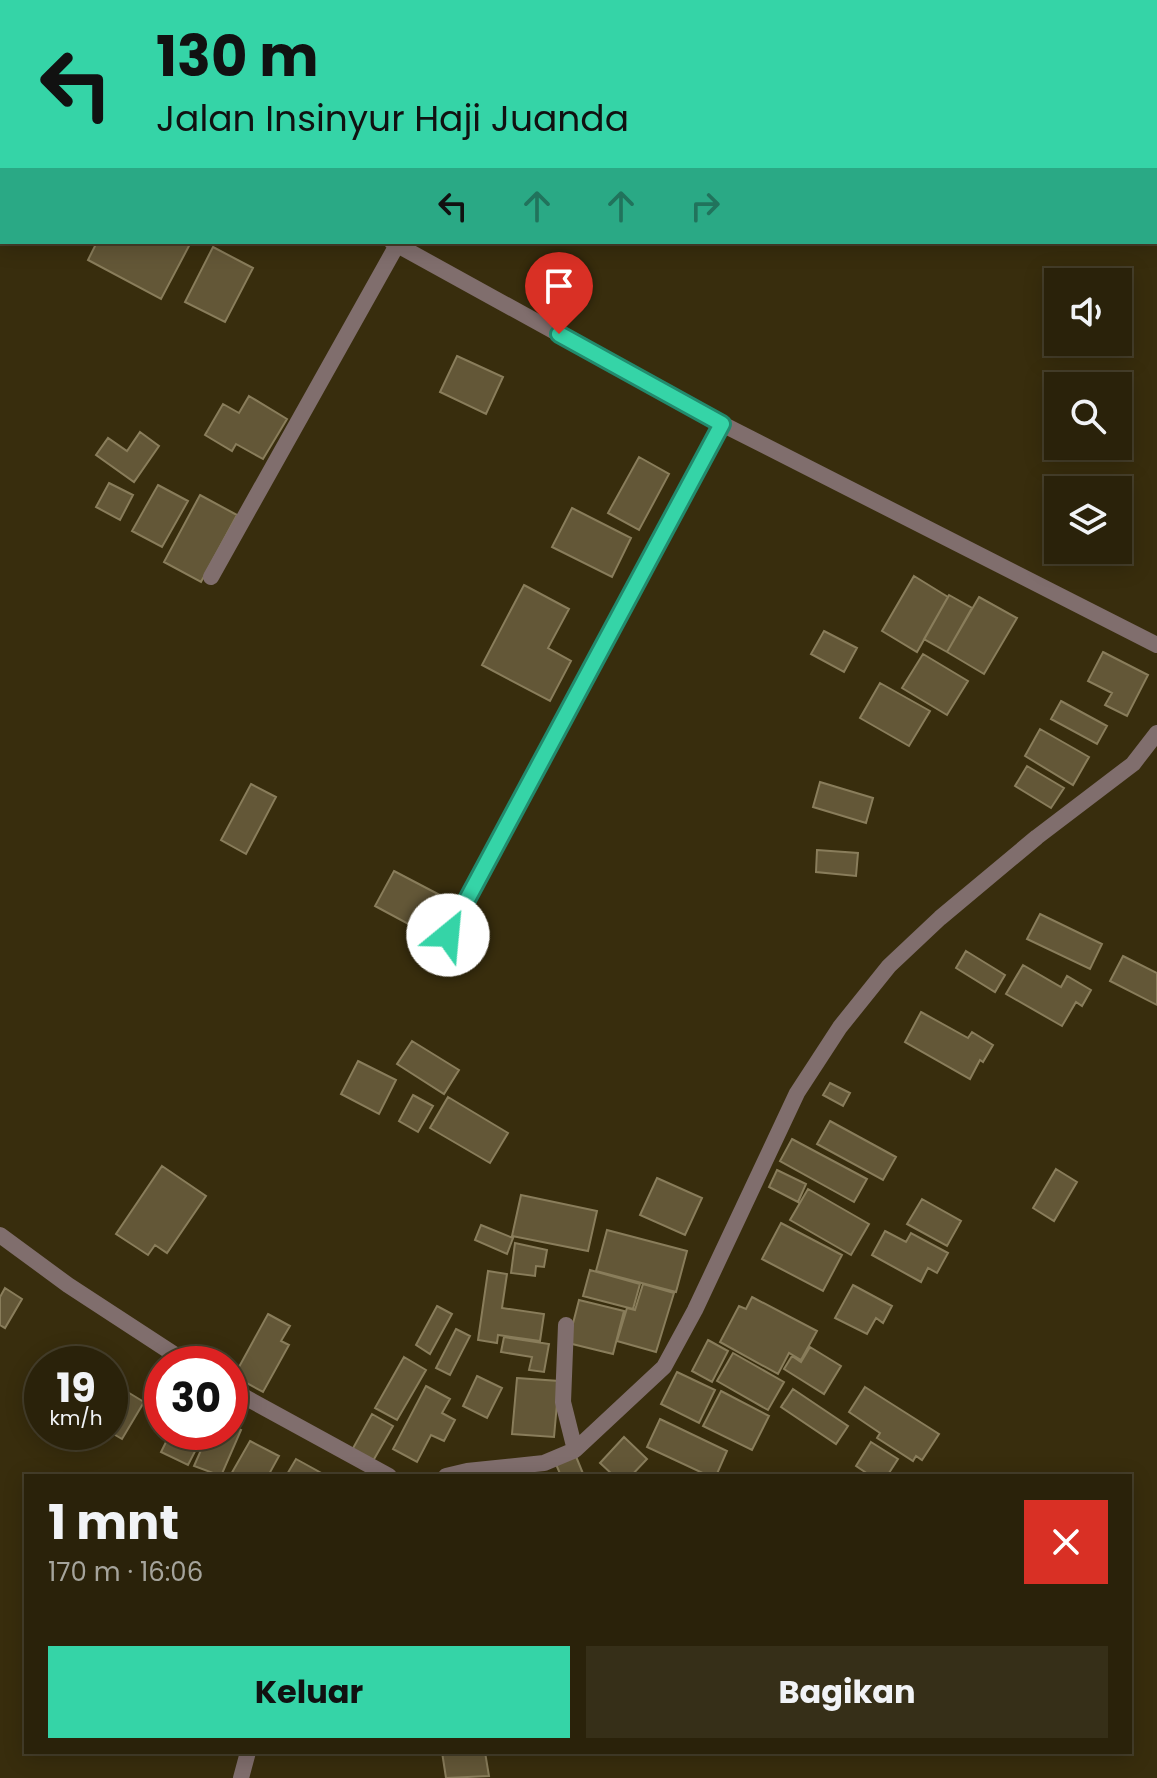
<!DOCTYPE html>
<html lang="id">
<meta charset="utf-8">
<style>
body{margin:0;font-family:Poppins,sans-serif;background:#362f18;color:#f1f3f6;height:100vh;display:flex;flex-direction:column;font-size:30px;white-space:nowrap}
*{box-sizing:border-box;margin:0}
p{font-size:26px;color:#a5a49c}
.icon{flex:none;width:44px;height:44px;fill:none;stroke:currentColor;stroke-width:2;stroke-linecap:round;stroke-linejoin:round}
.map{position:relative;flex:1;overflow:hidden}
.sheet{position:absolute;left:24px;top:1474px;width:1108px;height:280px;display:flex;flex-direction:column;background:#2a220a;border-radius:0px;box-shadow:0 4px 20px #0003,0 0 0 2px #463f2b}
.sheet>*{flex:none}
.banner{position:absolute;left:0px;top:0px;width:1158px;height:244px;box-shadow:0 4px 20px #0003,0 0 0 2px #463f2b;background:#35d4a7;color:#111;overflow:hidden}
.tools{position:absolute;left:1044px;top:268px;display:grid;gap:16px}
.tools a{display:grid;place-items:center;width:88px;height:88px;border-radius:0px;background:#2a220a;box-shadow:0 4px 20px #0003,0 0 0 2px #463f2b;font-size:40px}
.speed{position:absolute;left:24px;top:1346px;display:flex;gap:16px;font-size:40px;font-weight:700;text-align:center}
.speed>*{display:grid;place-content:center;width:104px;height:104px;border-radius:50%;background:#2a220a;box-shadow:0 4px 20px #0003,0 0 0 2px #463f2b;line-height:1}
.speed small{font-size:20px;font-weight:400}
.speed .limit{border:12px solid #d22;background:#fff;color:#111}
.pin{position:absolute;display:grid;place-items:center;width:68px;height:68px;color:#fff;margin:-82px -34px;border-radius:50% 50% 50% 0;rotate:-45deg;box-shadow:0 0 8px #0007}
.pin .icon{rotate:45deg}
.me{position:absolute;width:88px;margin:-44px;rotate:28deg;stroke-linejoin:round;filter:drop-shadow(0 0 6px #0008)}
.turn{display:flex;align-items:center;gap:28px;height:168px;padding:0 24px;font-size:36px}
.turn .icon{width:104px;height:104px;stroke-width:2.5}
.turn b{display:block;font-size:56px;line-height:68px}
.lanes{display:flex;align-items:center;height:76px;padding:0 24px;background:#0003;justify-content:center;gap:40px;direction:ltr}
.lanes .off{opacity:.35}
.round{display:grid;place-items:center;flex:none;width:84px;height:84px;border-radius:0px;background:#362f18}
.head{display:flex;align-items:center;justify-content:space-between;height:136px;padding:0 24px}
h1{font-size:48px;font-weight:700;line-height:60px}
.action{display:flex;gap:16px;margin-top:auto;padding:16px 24px}
.action a{flex:1;height:92px;border-radius:0px;background:#35d4a7;color:#111;font-size:32px;font-weight:700;line-height:92px;text-align:center}
.action a+a{background:#362f18;color:#f1f3f6}
.map>svg:first-child{display:block}
</style>
<div class="map">
<svg width="1157" height="1778" viewBox="0 0 1157 1778">
<rect width="100%" height="100%" fill="#382d0d"/>
<path fill="#635737" stroke="#897d5b" stroke-width="2" d="M0,141l2,1 -2,77z
M97,242h89l4,2 -29,55 -73,-39z
M213,247l40,21 -28,54 -40,-20z
M457,356l46,21 -17,37 -46,-22z
M249,396l38,23 -24,40 -27,-15 -4,7 -27,-16 18,-31 16,9z
M140,432l19,14 -25,36 -38,-27 12,-17 19,13z
M639,457l30,17 -30,56 -31,-17z
M109,483l24,12 -13,25 -24,-13z
M158,485l30,16 -26,46 -30,-16z
M200,495l37,20 -36,67 -37,-20z
M572,508l59,30 -19,39 -60,-30z
M914,576l34,21 -31,55 -35,-21z
M524,585l45,24 -21,39 23,13 -21,40 -68,-36z
M949,595l23,13 -25,44 -23,-13z
M979,597l38,21 -33,56 -37,-22z
M824,631l33,17 -13,24 -33,-18z
M1103,652l45,23 -21,41 -22,-11 7,-12 -24,-12z
M923,654l45,27 -21,34 -45,-27z
M880,683l50,28 -21,35 -49,-28z
M1061,701l46,25 -10,18 -46,-25z
M1040,729l49,28 -16,28 -48,-29z
M1027,766l37,22 -13,20 -36,-22z
M820,782l53,16 -7,25 -53,-16z
M251,784l25,13 -30,57 -25,-14z
M817,850l41,3 -2,23 -40,-4z
M394,871l63,33 -19,36 -63,-34z
M1040,914l62,30 -12,25 -63,-30z
M966,951l39,24 -10,17 -39,-24z
M1123,956l34,17v32l-47,-24z
M1023,965l38,22 6,-11 24,14 -9,16 -6,-4 -14,24 -56,-32z
M921,1012l47,26 4,-6 21,13 -10,17 -3,-2 -10,19 -65,-37z
M412,1041l47,29 -15,24 -47,-30z
M358,1061l38,19 -17,34 -38,-20z
M830,1083l20,10 -7,13 -20,-11z
M413,1095l20,11 -15,26 -19,-11z
M448,1097l60,36 -18,30 -60,-35z
M830,1121l66,36 -13,23 -66,-36z
M792,1139l75,40 -13,23 -74,-41z
M162,1166l44,30 -39,57 -12,-8 -7,10 -32,-21z
M1056,1169l21,13 -23,39 -21,-13z
M777,1170l29,14 -8,18 -29,-15z
M657,1178l45,20 -17,37 -45,-20z
M808,1189l61,35 -18,31 -61,-35z
M521,1195l76,16 -9,40 -76,-15z
M922,1199l39,22 -14,25 -40,-22z
M781,1223l61,32 -19,36 -61,-32z
M481,1225l32,13 -6,16 -32,-14z
M607,1230l80,21 -11,41 -80,-21z
M885,1231l21,11 5,-9 37,20 -11,20 -9,-5 -7,14 -49,-27z
M515,1243l32,7 -3,17 -8,-1 -1,10 -24,-3z
M590,1270l50,14 -7,25 -50,-13z
M488,1271l19,3 -5,34 42,6 -4,27 -42,-6 -1,8 -19,-3z
M643,1284l31,9 -18,59 -39,-11 10,-33 8,2z
M853,1285l39,21 -9,17 -7,-5 -9,16 -32,-16z
M5,1288l17,11 -17,29 -5,-3v-28z
M752,1297l65,34 -16,29 -12,-7 -11,21 -58,-32 19,-36 7,3z
M579,1300l45,11 -11,43 -45,-11z
M437,1306l15,8 -22,40 -14,-9z
M268,1314l22,12 -9,15 8,4 -26,47 -29,-16z
M456,1329l14,7 -20,39 -14,-7z
M504,1337l45,7 -5,28 -15,-2 3,-13 -31,-5z
M708,1340l20,11 -16,31 -20,-11z
M810,1347l31,19 -17,28 -40,-25 8,-13 9,6z
M733,1353l51,29 -16,28 -51,-29z
M404,1357l22,13 -29,50 -22,-12z
M677,1372l38,18 -16,33 -38,-19z
M477,1376l25,12 -15,30 -24,-12z
M517,1378l42,3 -5,56 -42,-3z
M116,1385l28,17 -22,37 -12,-7v-37z
M426,1386l24,13 -8,14 13,7 -11,21 -13,-6 -14,27 -24,-13z
M865,1387l74,47 -17,26 -6,-4 -3,5 -36,-23 3,-5 -31,-21z
M793,1389l55,37 -12,18 -55,-37z
M721,1391l48,25 -17,34 -49,-24z
M372,1414l21,12 -20,35 -21,-11z
M660,1419l67,32 -11,25h-7l-62,-29z
M230,1425l11,5 -20,46 -27,-10 15,-34h21z
M171,1432h34l-17,33 -27,-13z
M624,1437l23,22 -16,17h-17l-14,-13z
M250,1441l29,15 -11,20h-38z
M871,1442l27,17 -11,17h-16l-15,-10z
M575,1454l9,22h-23l-6,-14z
M296,1459l27,15 -1,2h-36z
M442,1752h43l4,24 -43,2z"/>
<g fill="none" stroke-linecap="round" stroke-linejoin="round">
<path stroke="#806e6d" stroke-width="16" d="M0,20l2,1
M392,242l330,182 435,221
M211,577l186,-332
M448,935l274,-511
M0,1235l68,50 121,79
M566,1325l-3,77 12,48
M230,1389l159,87
M446,1476l21,-5 77,-8 31,-13 89,-83 31,-57 102,-217 43,-66 49,-61 51,-48 97,-81 96,-73 24,-31
M241,1778l7,-26"/>
</g>
<g fill="none" stroke-linecap="round" stroke-linejoin="round">
<g stroke="#228a6d" stroke-width="20">
<path id="route" d="M448,935l274,-511 -163,-90"/>
</g>
<use href="#route" stroke="#35d4a7" stroke-width="14"/>
</g>
</svg>
<div class="tools">
<a><svg class="icon" aria-label="sound" viewBox="0 0 24 24"><path d="M4 9h4l5-4v14l-5-4H4zM17 9q2 3 0 6"/></svg></a>
<a><svg class="icon" aria-label="search" viewBox="0 0 24 24"><circle cx="10" cy="10" r="6"/><path d="M15 15l6 6"/></svg></a>
<a><svg class="icon" aria-label="layers" viewBox="0 0 24 24"><path d="M12 4l9 5-9 5-9-5zM3 14l9 5 9-5"/></svg></a>
</div>
<div class="speed"><div>19<small>km/h</small></div><div class="limit">30</div></div>
<div class="pin" style="left:559px;top:334px;background:#d93025"><svg class="icon" aria-label="arrive" viewBox="0 0 24 24"><path d="M6 21V4h12l-3 4 3 4H6"/></svg></div>
<svg class="me" style="left:448px;top:935px" viewBox="-20 -20 40 40"><circle r="19" fill="#fff"/><path d="M0-13L10 11 0 6-10 11z" fill="#35d4a7"/></svg>
<div class="banner">
<div class="turn"><svg class="icon" aria-label="left" viewBox="0 0 24 24"><path d="M17 20v-9H6M10 6l-5 5 5 5"/></svg><div><b>130 m</b>Jalan Insinyur Haji Juanda</div></div>
<div class="lanes"><svg class="icon" aria-label="left" viewBox="0 0 24 24"><path d="M17 20v-9H6M10 6l-5 5 5 5"/></svg><svg class="icon off" aria-label="ahead" viewBox="0 0 24 24"><path d="M12 20V5M6 11l6-6 6 6"/></svg><svg class="icon off" aria-label="ahead" viewBox="0 0 24 24"><path d="M12 20V5M6 11l6-6 6 6"/></svg><svg class="icon off" aria-label="right" viewBox="0 0 24 24"><path d="M7 20v-9h11M14 6l5 5-5 5"/></svg></div>
</div>
<section class="sheet">
<div class="head"><div><h1>1 mnt</h1><p>170 m · 16:06</p></div><a class="round" style="background:#d93025;color:#fff"><svg class="icon" aria-label="close" viewBox="0 0 24 24"><path d="M6 6l12 12M18 6L6 18"/></svg></a></div>
<div class="action"><a>Keluar</a><a>Bagikan</a></div>
</section>
</div>
